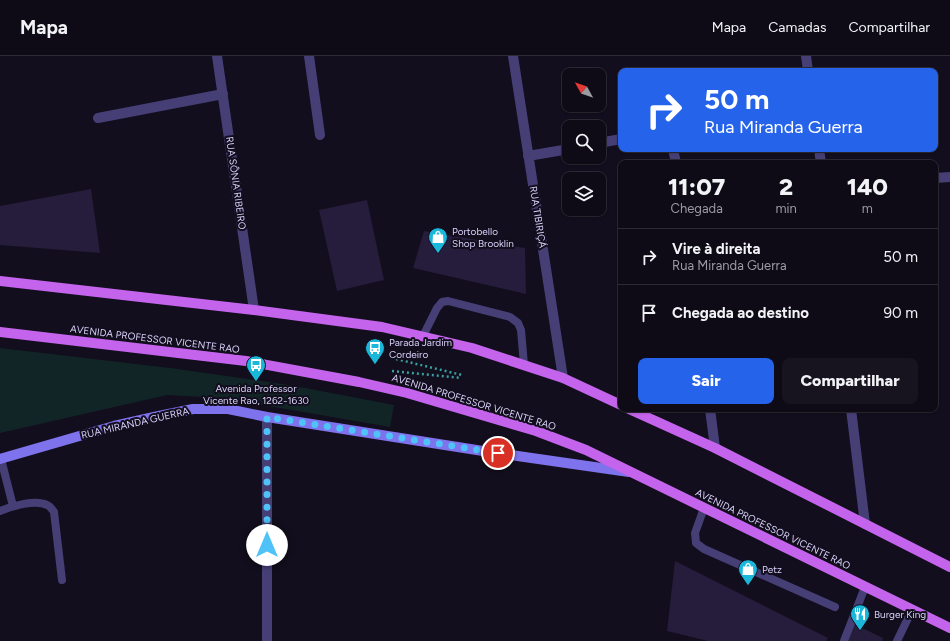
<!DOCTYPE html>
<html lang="pt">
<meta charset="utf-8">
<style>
body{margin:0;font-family:Figtree,sans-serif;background:#17131f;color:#f1f3f6;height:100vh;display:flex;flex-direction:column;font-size:15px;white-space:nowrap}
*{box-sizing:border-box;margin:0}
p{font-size:13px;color:#9b9aa1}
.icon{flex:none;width:22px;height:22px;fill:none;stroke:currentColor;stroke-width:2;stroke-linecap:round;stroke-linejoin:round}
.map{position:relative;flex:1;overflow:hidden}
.drawer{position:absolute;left:618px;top:104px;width:320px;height:252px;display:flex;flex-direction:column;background:#0e0a16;border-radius:8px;box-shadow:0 1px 3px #0004,0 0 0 1px #2e2b35}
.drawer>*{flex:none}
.banner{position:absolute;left:618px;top:12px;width:320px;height:84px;border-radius:8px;box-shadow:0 1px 3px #0004,0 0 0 1px #2e2b35;background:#2563eb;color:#fff;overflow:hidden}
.needle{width:26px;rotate:310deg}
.controls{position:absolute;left:562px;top:12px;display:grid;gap:8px}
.controls a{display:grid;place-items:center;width:44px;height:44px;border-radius:8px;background:#0e0a16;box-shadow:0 1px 3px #0004,0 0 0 1px #2e2b35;font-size:20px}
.pin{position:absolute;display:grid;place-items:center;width:34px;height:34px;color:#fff;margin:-17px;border:2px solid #fff;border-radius:50%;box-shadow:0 1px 4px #0007}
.me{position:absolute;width:44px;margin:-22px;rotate:0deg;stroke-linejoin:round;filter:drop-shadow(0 0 3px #0008)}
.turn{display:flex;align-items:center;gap:14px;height:84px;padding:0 20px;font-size:18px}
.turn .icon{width:52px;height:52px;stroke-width:2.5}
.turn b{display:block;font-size:28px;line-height:34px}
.eta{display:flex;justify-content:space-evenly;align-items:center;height:68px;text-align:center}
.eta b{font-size:24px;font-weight:800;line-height:28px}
.cta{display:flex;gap:8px;margin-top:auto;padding:8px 20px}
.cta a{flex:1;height:46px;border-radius:8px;background:#2563eb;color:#fff;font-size:16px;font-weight:800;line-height:46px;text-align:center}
.cta a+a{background:#17131f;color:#f1f3f6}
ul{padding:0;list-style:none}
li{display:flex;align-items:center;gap:12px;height:56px;padding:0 20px;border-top:1px solid #2e2b35}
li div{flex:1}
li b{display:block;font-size:15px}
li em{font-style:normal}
header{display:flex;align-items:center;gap:24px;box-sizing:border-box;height:56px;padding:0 20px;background:#0e0a16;border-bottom:1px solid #2e2b35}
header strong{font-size:19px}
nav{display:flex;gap:22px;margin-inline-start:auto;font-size:14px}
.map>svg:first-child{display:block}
</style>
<header>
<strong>Mapa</strong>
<nav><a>Mapa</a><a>Camadas</a><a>Compartilhar</a></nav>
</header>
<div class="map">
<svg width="950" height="585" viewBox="0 0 950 585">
<rect width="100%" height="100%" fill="#120e1d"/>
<path fill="#122526" d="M0,292l170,20 119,17 105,20 -4,22 -167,-29 -56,-3 -167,38z"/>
<path fill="#251d3b" d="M91,133l9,64 -100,-8v-39z
M367,144l17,80 -47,11 -18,-81z
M424,175l101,17 1,46 -113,-26z
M675,505l153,77 -2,3h-118l-41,-10z
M854,568l29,14 -1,3h-34z"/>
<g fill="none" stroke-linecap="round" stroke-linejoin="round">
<path stroke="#3b9fa1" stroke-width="2.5" stroke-dasharray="2 3" stroke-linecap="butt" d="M396,303l66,16
M392,315l69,7"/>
<path stroke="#453f76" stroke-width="8" d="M423,280l14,-28 5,-6 6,-1 62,16 8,6 3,7 3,35
M1,403l12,47
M704,452l-9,25 1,10 8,6 131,58
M0,455c12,-5 36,-12 47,-6 3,1 5,4 7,7l8,68
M844,585l21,-54
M897,585l15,-31"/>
<path stroke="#453f76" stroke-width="10" d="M217,0l37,254
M309,0l11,79
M513,0l50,322
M806,0l2,15
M98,62l125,-24
M599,87l22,-4
M673,93l3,14
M819,93l2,14
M528,100l41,-7
M935,122l15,-1
M710,353l5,39
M851,353l14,115
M267,585v-224"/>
<path stroke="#7f72ed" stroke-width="10" d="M0,403l114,-33 40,-9 39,-8h35l39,8 216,34 146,21"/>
<path stroke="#c464ec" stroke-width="10" d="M0,225l254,29 128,17 90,21 91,30 58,27
M0,276l246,29 113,21 48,11 129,38 50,19 364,178
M629,353l86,39 235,119"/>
</g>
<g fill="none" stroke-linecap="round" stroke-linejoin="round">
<path stroke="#4fc3f7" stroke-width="7" stroke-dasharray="0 12.6" d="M267,489v-128l231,36"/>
</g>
<defs>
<g id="shop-pin" transform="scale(1)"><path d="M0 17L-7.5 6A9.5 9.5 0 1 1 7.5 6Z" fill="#1bb7da" stroke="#120e1d"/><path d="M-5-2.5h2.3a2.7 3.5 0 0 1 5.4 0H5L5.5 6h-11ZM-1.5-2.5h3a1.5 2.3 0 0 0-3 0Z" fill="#fff"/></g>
<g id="bus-pin" transform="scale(1)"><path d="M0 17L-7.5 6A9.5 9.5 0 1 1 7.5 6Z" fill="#1bb7da" stroke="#120e1d"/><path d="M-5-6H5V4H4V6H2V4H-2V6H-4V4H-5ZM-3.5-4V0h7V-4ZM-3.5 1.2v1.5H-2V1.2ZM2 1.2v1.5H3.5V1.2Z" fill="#fff"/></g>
<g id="restaurant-pin" transform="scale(1)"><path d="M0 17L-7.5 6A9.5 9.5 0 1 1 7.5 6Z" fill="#1bb7da" stroke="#120e1d"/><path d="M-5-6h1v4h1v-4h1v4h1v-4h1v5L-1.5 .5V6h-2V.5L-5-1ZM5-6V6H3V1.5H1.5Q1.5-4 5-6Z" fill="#fff"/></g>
</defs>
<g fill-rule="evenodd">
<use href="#shop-pin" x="438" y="181"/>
<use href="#bus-pin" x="375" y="292"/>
<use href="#bus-pin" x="256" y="309"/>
<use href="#shop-pin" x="748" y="513"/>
<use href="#restaurant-pin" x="860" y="558"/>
</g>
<g text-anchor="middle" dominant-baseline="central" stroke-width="4" stroke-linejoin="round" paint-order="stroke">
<g font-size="10" fill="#d8d0f9" stroke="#120e1d">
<text transform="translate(236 127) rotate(82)">RUA SÔNIA RIBEIRO</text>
<text transform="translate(538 161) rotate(81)">RUA TIBIRIÇÁ</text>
<text transform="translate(155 283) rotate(7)">AVENIDA PROFESSOR VICENTE RAO</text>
<text transform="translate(474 346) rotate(17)">AVENIDA PROFESSOR VICENTE RAO</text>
<text transform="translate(135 367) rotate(-13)">RUA MIRANDA GUERRA</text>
<text transform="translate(773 473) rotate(26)">AVENIDA PROFESSOR VICENTE RAO</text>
</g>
<g font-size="10" fill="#d8d0f9" stroke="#120e1d" text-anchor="start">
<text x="452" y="175">Portobello<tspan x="452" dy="12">Shop Brooklin</tspan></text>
<text x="389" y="286">Parada Jardim<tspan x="389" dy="12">Cordeiro</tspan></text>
<text x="256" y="332" text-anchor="middle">Avenida Professor<tspan x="256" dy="12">Vicente Rao, 1262-1630</tspan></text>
<text x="762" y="513">Petz</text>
<text x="874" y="558">Burger King</text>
</g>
</g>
</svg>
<div class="controls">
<a><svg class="needle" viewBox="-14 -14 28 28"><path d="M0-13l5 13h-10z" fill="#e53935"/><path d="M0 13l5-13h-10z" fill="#9b9aa1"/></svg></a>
<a><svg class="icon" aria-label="search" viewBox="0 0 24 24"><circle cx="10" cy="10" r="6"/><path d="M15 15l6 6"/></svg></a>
<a><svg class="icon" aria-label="layers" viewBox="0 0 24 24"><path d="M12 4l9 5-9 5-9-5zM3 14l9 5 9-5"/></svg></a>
</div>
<div class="pin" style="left:498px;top:397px;background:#d93025"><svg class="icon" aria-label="arrive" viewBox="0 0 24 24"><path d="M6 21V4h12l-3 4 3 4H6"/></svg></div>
<svg class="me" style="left:267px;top:489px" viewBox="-20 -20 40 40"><circle r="19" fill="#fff"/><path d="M0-13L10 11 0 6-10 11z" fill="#4fc3f7"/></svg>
<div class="banner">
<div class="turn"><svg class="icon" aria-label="right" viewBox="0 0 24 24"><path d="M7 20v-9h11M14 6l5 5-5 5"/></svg><div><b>50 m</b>Rua Miranda Guerra</div></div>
</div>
<section class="drawer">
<div class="eta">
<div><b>11:07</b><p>Chegada</p></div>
<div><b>2</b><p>min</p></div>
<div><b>140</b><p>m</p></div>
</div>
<ul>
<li><svg class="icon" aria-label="right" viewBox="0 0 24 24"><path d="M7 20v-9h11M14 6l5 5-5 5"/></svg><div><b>Vire à direita</b><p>Rua Miranda Guerra</p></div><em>50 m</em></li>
<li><svg class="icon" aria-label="arrive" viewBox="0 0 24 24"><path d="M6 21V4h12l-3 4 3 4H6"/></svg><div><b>Chegada ao destino</b></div><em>90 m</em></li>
</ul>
<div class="cta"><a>Sair</a><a>Compartilhar</a></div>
</section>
</div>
